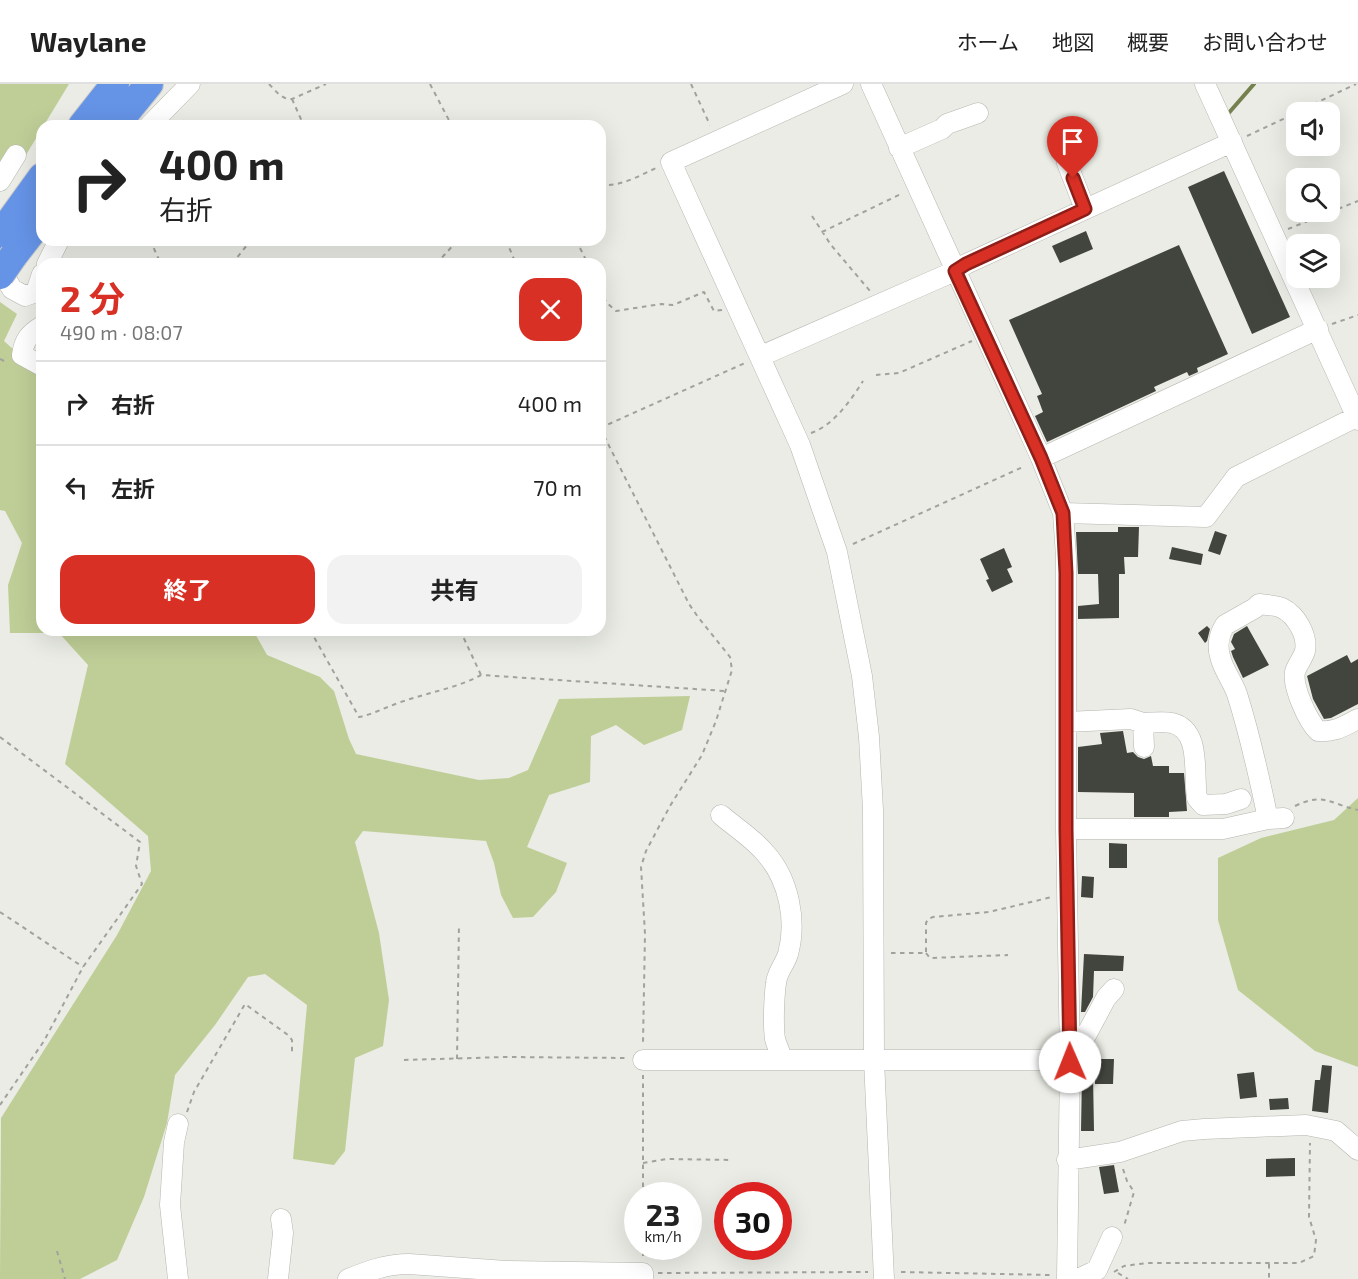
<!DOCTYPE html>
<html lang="ja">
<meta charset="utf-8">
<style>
body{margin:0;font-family:"Exo 2","Noto Sans JP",sans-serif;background:#f2f2f2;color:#222;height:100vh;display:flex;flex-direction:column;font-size:22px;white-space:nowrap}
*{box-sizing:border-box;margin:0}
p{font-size:20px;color:#767676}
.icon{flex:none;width:33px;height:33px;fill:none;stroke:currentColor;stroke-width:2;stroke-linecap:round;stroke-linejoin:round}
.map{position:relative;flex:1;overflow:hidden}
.details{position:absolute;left:36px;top:174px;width:570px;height:378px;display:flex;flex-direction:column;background:#fff;border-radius:18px;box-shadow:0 6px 24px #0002}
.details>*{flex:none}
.guide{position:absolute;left:36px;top:36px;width:570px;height:126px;border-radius:18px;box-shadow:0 6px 24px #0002;background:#fff;color:#222;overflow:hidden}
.buttons{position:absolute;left:1286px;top:18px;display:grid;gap:12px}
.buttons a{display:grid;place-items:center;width:54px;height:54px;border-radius:12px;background:#fff;box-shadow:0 6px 24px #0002;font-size:30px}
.speed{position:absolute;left:624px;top:1098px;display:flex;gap:12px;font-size:30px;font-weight:700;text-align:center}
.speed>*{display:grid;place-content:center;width:78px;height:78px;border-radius:50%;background:#fff;box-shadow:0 6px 24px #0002;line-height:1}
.speed small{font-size:15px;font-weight:400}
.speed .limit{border:9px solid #d22;background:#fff;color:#111}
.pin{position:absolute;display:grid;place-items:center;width:51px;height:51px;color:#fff;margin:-62px -26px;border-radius:50% 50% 50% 0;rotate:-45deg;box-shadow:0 0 6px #0007}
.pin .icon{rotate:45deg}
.me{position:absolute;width:66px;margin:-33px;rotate:359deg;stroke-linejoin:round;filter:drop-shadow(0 0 4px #0008)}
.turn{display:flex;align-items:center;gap:21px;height:126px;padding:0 24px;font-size:27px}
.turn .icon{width:78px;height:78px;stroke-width:2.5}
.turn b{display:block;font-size:42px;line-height:51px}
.round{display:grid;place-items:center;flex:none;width:63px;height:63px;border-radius:18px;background:#f2f2f2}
.headline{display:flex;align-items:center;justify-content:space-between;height:102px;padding:0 24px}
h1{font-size:36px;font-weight:700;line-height:45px;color:#d93025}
.cta{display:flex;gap:12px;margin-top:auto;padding:12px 24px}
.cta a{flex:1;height:69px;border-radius:18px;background:#d93025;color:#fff;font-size:24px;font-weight:700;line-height:69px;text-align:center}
.cta a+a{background:#f2f2f2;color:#222}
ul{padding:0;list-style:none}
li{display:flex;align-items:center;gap:18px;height:84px;padding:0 24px;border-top:2px solid #e0e0e0}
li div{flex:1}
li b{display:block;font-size:22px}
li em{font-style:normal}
header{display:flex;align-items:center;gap:36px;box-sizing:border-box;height:84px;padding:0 30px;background:#fff;border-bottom:2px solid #e0e0e0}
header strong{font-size:28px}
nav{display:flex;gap:33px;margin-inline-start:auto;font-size:21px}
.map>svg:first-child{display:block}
</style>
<header>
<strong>Waylane</strong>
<nav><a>ホーム</a><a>地図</a><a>概要</a><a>お問い合わせ</a></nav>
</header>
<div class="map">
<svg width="1358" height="1195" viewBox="0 0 1358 1195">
<rect width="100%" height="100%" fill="#eaece5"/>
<path fill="#bfce97" d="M0,0h69l-54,89 -15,-4z
M0,218l17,12 -13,27 38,34v255h211l14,25 53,22 14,14 15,48 7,15 123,26 30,-2 19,-8 31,-71 131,-3 -8,34 -38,15 -28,-20 -25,11 -1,46 -41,13 -22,52 40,16 -11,29 -23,25 -20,1 -12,-23 -7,-32 -8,-22 -123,-10 -8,11 24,91 10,67 -6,46 -28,12 -10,93 -11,14 -41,-6 14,-154 -42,-31 -17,3 -33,48 -40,50 -8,48 -23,74 -27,63 -37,19h-80l1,-161 116,-183 34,-64 -3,-35 -83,-72 23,-99 -29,-32h-49l-2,-48 14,-42 -17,-32 -5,-1z
M1358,714v269l-43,-16 -77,-61 -20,-70v-62l43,-20 73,-18z"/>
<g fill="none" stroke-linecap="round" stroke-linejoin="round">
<path stroke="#75804f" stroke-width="4" d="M1227,31l27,-31"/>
</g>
<path fill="#42443e" d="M1224,87l66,146 -38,17 -64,-147z
M1086,147l7,18 -33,14 -8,-17z
M1179,161l49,109 -31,14 1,4 -9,4 -2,-4 -33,15 2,4 -109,51 -12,-26 8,-4 -6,-16 5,-2 -33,-74z
M1118,443h21l-1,30h-14l1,17h-6v44l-41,1v-13l21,-2 -1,-30h-20l-2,-42h42z
M1215,447l12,4 -7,20 -12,-4z
M1172,463l31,7 -2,11 -32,-6z
M1004,464l8,19 -5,2 6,13 -21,10 -6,-12 3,-1 -9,-20z
M1207,542l3,3 -3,12 -2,2 -7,-10z
M1247,542l22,39 -26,13 -10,-21 -2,-6 4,-2 -4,-7 3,-8z
M1347,571l4,8 7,-4v45l-27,14 -7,1 -11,-20 -6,-23z
M1123,647l4,22 6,-1 5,5 6,2 7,-3 2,10h16v7h15l3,38 -18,1v5h-35v-24l-56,-1v-45l24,-3 -2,-11z
M1109,759l18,1v24h-18z
M1082,792l12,1 -1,21 -12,-1z
M1084,870l40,2 -1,15h-29l-1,26 -8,15h-4z
M1095,975h19l-1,25h-18z
M1322,981l10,1 -4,47 -16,-2 3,-31h5z
M1254,988l3,25 -17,2 -3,-25z
M1082,990l11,1 1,56h-13z
M1288,1014l1,11 -19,1 -1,-11z
M1295,1074v18l-29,1v-18z
M1114,1081l5,27 -15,2 -5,-27z"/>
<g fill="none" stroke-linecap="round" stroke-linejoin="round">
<g stroke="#b4b6af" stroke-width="21">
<path id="minor" d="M843,0l-172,78 129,283 37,107 25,124 7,61 4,73 1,250 10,219
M871,0l170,374 22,55 3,43v273l4,233 -3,217
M1205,0l153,336
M149,42l41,-42
M899,64l43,-19 5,-5 31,-11
M1067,79l18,46
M0,97l16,-26
M47,180l12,-24
M0,184l12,21 13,7 11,-4 6,-18
M42,242c-13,8 -18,14 -20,29l20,11
M761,272l194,-85 11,-7 266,-122
M1041,374l277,-129
M1063,429l143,4 30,-40 120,-60
M1066,638l65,-3 12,4 1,24
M1143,639c9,0 20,-2 29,0 30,7 21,51 25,75l6,7 23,-1 15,-5
M721,731c15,13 32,23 45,39 23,26 31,67 22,100 -3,10 -11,18 -12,29 -2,15 -3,42 -1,56 2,7 5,14 8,21
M1268,735c-9,-43 -18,-84 -31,-125 -5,-14 -14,-24 -17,-38 -3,-10 -1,-22 5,-31l30,-17 4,-4c7,1 16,1 23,4 14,7 26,27 23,43 -2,7 -8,14 -10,21 -3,15 13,49 23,59 16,2 26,-5 40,-12
M1066,745h157l45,-10 16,-1
M1069,974l6,-2 31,-58 8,-9
M643,976h401l26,2
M1067,1076l53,-8 62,-21 22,-2 102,-4 30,6 22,19
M178,1195l-8,-74 4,-63 4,-18
M278,1195l5,-46 -2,-14
M348,1195c20,-8 38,-15 61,-15l97,7 137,2v6
M1078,1195l19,-9 15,-33"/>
</g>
<g stroke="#cacaca" stroke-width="30">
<path id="highway" d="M82,42l33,-42
M115,42l34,-42
M0,151l42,-58
M14,171l28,-36"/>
</g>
<path stroke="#a1a29d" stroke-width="2" stroke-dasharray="4.5 4.5" stroke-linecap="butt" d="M269,0c7,7 13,16 23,15l34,-15
M430,0l22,42
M691,0l19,41
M292,15l12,27
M1297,28l59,-28
M1247,52l49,-23
M600,101c20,2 39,-9 56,-17
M812,132l19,29 39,46
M1288,145l70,-28
M822,148l81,-39
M150,156l11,24
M506,156l10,24
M576,156l12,24
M232,180l19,-24
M436,180l22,-24
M600,205l6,13 10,9 45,-7 12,1 31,-13 10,19 8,-1
M1332,240l26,-9
M0,275l6,3
M876,291l23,-2 73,-32
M600,344l89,176 9,13 32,40 2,13 -16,51 -14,34 -32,51 -24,45 -5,16 4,67 -2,109
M600,344l145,-65
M811,349c23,-8 40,-33 52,-52
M853,460l172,-78
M310,546l49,87c15,-3 29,-11 45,-16 26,-9 53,-13 77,-26l244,16
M460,546l21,45
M0,653l140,105 -4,24 6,18 -59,83 -39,74 -44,64
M1295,722c29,-14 35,-2 63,4
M0,828l83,55
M891,869h35v-30l2,-4 5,-2 56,-5 63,-15
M926,869l4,5 78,-3
M457,975l2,-135
M404,976l102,-3 120,1
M187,1028l7,-20 51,-88 43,31 4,5v15
M643,1079l23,-4 66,1
M1123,1085l4,12 7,11 -10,34
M643,1112v-121
M57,1167l8,28
M643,1172v-10
M1269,1180v15
M901,1188l150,3
M1114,1188l10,-6 23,-3h152l15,-7 2,-16 -7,-23 1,-74
M658,1189l210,-1
M1118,1189l10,6"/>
<use href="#minor" stroke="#fff" stroke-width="20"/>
<use href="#highway" stroke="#6593e6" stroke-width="28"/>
<g stroke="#cacaca" stroke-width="30" stroke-linecap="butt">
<path id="highway-bridge" d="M0,191l14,-20"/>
</g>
<use href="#highway-bridge" stroke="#6593e6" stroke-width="28"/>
</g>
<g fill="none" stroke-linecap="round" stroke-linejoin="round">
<g stroke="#8d1f18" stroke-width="15">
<path id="route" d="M1070,978l-4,-233v-256l-3,-60 -22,-55 -86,-187 11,-7 119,-55 -12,-31"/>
</g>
<use href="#route" stroke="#d93025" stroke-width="10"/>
</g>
</svg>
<div class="buttons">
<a><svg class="icon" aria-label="sound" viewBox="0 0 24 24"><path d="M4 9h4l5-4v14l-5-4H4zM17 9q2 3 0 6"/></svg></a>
<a><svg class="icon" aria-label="search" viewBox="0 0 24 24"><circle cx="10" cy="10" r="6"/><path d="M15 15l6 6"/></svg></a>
<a><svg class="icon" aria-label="layers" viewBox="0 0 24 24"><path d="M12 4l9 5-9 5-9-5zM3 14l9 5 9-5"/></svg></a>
</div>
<div class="speed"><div>23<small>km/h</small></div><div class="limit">30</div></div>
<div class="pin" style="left:1073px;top:94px;background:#d93025"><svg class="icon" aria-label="arrive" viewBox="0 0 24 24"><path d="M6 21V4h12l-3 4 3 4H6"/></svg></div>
<svg class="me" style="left:1070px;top:978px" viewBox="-20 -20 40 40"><circle r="19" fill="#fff"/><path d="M0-13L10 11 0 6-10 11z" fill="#d93025"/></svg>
<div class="guide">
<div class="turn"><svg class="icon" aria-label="right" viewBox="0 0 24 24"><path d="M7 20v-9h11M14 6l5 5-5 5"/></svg><div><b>400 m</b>右折</div></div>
</div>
<section class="details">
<div class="headline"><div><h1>2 分</h1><p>490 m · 08:07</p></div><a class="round" style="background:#d93025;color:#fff"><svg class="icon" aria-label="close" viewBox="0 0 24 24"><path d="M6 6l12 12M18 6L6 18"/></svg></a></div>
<ul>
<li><svg class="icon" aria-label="right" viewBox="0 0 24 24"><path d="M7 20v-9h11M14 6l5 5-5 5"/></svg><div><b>右折</b></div><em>400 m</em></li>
<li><svg class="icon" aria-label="left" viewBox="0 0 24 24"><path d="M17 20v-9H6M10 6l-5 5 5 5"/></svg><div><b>左折</b></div><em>70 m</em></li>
</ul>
<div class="cta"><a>終了</a><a>共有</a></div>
</section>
</div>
